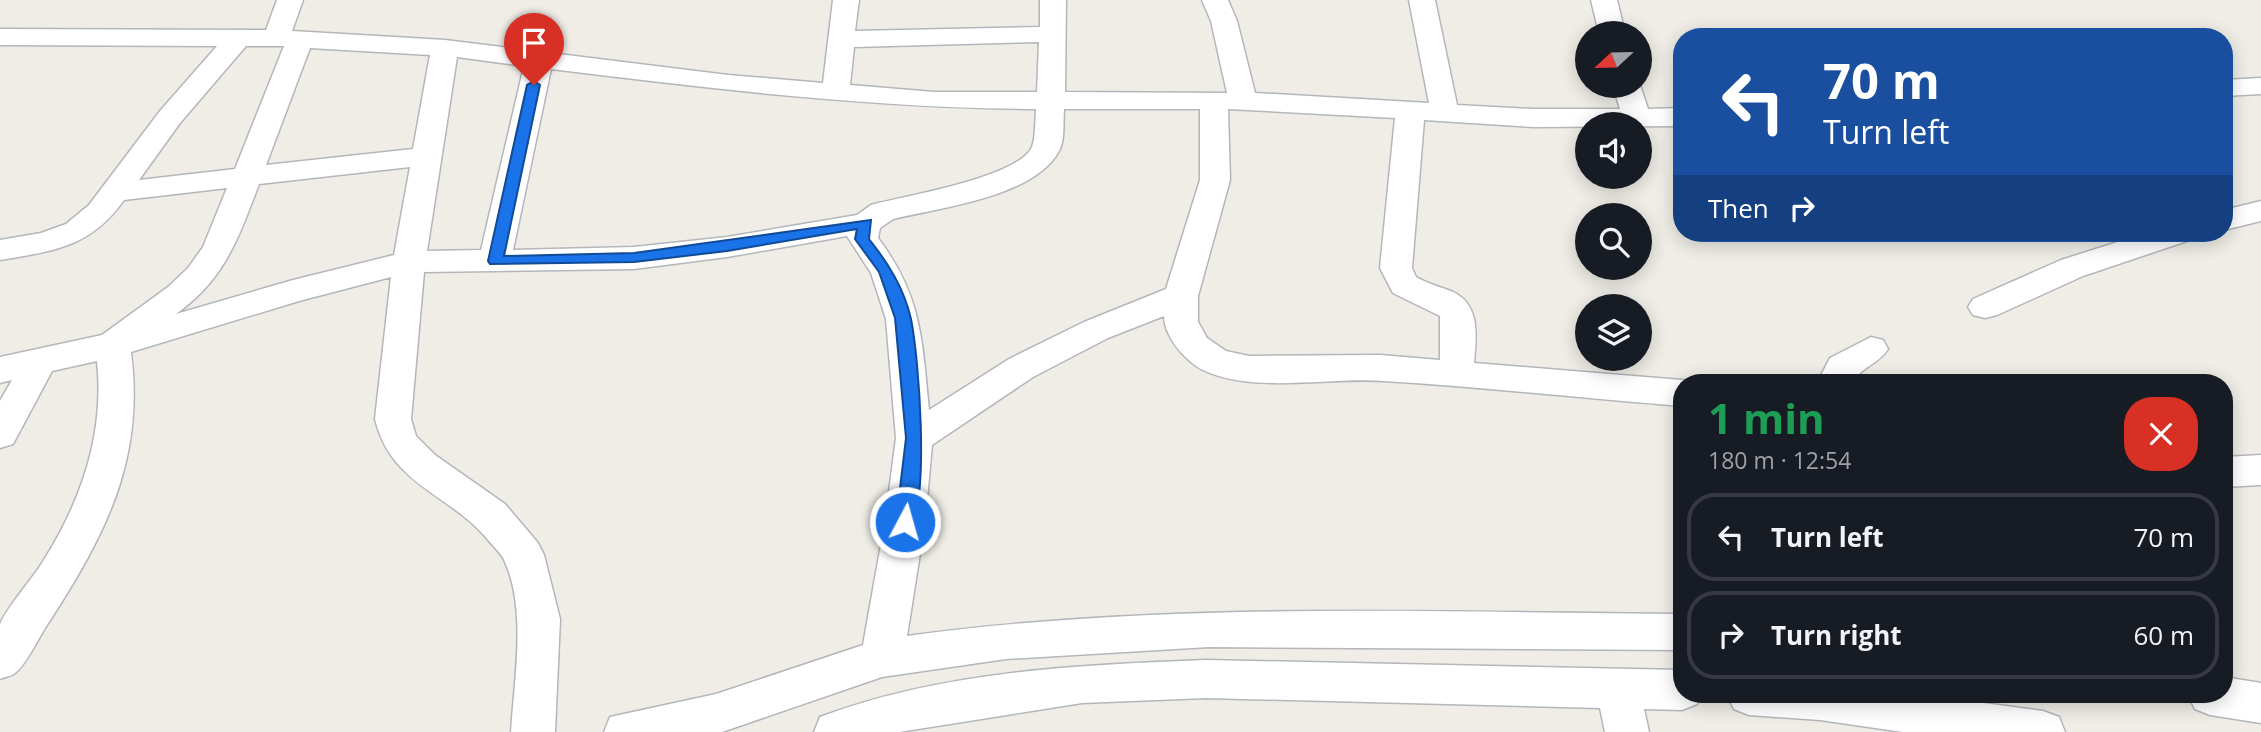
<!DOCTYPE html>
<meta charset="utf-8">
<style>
body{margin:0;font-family:"Open Sans",sans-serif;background:#242831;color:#f1f3f6;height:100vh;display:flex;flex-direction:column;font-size:26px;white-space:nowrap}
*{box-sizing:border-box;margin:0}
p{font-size:23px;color:#9ea1a6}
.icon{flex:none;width:38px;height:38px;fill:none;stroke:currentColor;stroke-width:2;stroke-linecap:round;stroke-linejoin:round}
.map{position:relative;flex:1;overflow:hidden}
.panel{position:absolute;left:1673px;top:374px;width:560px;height:329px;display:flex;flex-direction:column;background:#171b24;border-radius:28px;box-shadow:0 4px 18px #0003}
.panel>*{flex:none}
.banner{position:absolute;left:1673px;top:28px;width:560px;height:214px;border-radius:28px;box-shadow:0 4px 18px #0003;background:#1a4fa0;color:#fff;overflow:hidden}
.needle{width:46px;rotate:248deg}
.buttons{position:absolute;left:1575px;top:21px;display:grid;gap:14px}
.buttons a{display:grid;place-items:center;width:77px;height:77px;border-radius:50%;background:#171b24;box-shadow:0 4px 18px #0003;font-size:35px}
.pin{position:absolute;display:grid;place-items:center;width:60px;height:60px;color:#fff;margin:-72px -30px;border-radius:50% 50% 50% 0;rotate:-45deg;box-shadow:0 0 7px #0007}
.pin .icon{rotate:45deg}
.me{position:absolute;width:77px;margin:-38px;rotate:6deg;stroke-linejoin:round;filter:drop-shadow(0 0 5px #0008)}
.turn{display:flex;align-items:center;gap:24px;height:147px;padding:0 35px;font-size:32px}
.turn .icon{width:91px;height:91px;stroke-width:2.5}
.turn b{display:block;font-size:49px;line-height:60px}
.then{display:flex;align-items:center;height:66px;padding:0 35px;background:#0003;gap:14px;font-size:26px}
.round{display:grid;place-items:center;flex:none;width:74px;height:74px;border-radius:28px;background:#242831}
.overview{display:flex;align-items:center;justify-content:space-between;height:119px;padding:0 35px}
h1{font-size:42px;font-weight:700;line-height:52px;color:#1e9e55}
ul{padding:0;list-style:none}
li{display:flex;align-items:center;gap:21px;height:88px;margin:0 14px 10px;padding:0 21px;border:4px solid #363941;border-radius:28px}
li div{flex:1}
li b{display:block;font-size:26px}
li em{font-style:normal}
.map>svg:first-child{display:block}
</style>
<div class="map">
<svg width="2261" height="732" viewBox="0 0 2261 732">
<rect width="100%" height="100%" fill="#efede6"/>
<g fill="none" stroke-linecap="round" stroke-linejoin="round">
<g stroke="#b3b6ba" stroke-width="3">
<path id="minor" d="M277,0h26l-11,31 153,9 283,35 95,8 10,-83h26l-4,31 185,-4v-27h26l-1,92 162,1 -16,-72 -9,-21h26l9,21 18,72 174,10 -20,-103h26l22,105 76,4h87l-7,-23 27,-1 8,24 34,-1v18l-149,1 -109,-7 -12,148 4,9c12,7 25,10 37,15 28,13 23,46 21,71l208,17 11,3h-11v23c-100,-8 -199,-19 -299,-25 -54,-4 -130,13 -180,-11 -18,-9 -39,-34 -39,-54l-56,22 -75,39 -101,68 -7,77 -18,114c257,-35 516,-24 775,-22v36l-473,-3 -203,12 -124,18 -160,55h-118l6,-15 106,-23 147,-49 22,-123 11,-84 -10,-119 -15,-46 -24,-37 -120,21 -93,12 -210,3 -13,147 5,17 19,19 70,49 33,39 6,12 16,64 -5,113h-44c3,-52 16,-121 -6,-170 -3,-8 -11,-15 -16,-21 -39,-48 -98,-55 -114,-122l16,-142 -92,24 -168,51c14,108 -26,184 -84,273 -8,12 -21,40 -32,48 -3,3 -11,4 -15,6 0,-16 0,-39 0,-54 4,-14 33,-47 42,-62 39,-61 63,-129 55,-202l-45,10 -39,73 -13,4v-47l12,-21 -12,3v-26l102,-22 66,-48 20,-19 15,-21 24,-59 -103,12c-33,47 -70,51 -124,60v-20l41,-7 25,-9 23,-19 71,-94 57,-65 -217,-1v-16l266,1zM1039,42l-2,50h-103l-84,-7 4,-38zM246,46h38l-49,123 -96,11 41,-57zM310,48l120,7 -17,94 -147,16zM457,57l67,9 -43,184 -54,1zM551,69c162,20 322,39 485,40 -1,11 0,27 -4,38 -14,31 -128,49 -161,58l-14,10 -130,22 -93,10 -121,3zM1064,109h136v71l-34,109 -82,33 -75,37 -80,51c-7,-70 -7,-114 -51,-172l2,-10 13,-9c47,-11 141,-22 166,-68 6,-10 4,-30 5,-42zM1228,109l167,9 -15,150 13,25 47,23v44l-60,-5 -131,1 -23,-5 -19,-13 -9,-16v-26l32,-116zM410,167l-16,88 -101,25 -117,34c49,-35 62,-75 83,-130z
M1591,0h26l8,33h-26z
M2261,78v16l-37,2v-16z
M2261,201v20l-37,9v-20z
M2146,233h49l-5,7 -107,36 -86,39 -12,3 -12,-3 -5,-8 5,-8 88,-39z
M1871,337l12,3 5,9c-9,15 -28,18 -35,34h-36l13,-25z
M2261,455v30l-37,2v-30z
M1206,660l476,10v25h20l-5,9 -15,6 -38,-1 5,23h-44l-5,-24 -394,-10 -124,5 -183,29h-85l6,-15c122,-46 257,-52 386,-57z
M2224,677l37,6v40l-51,-8 -15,-6 -7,-14h36z
M1727,695h197l119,16 16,6 6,15h-162l-83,-12 -71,-5 -15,-6z"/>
</g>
<use href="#minor" fill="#fff" fill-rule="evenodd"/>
</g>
<path fill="#1a73e8" stroke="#114b97" stroke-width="2" d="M534,81l6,4 -36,171 130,-3 237,-33 -2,19c19,24 35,49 42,80 8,40 18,174 0,208l-6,2 -9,-7 10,-84 -11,-120 -16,-46 -24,-33 2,-10 -130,22 -93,11 -144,2 -2,-3 39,-176z"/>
</svg>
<div class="buttons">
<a><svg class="needle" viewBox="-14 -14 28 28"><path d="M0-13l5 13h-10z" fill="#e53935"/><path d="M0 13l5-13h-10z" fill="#9ea1a6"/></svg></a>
<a><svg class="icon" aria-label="sound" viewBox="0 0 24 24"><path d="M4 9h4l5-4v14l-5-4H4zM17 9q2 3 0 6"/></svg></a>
<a><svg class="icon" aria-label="search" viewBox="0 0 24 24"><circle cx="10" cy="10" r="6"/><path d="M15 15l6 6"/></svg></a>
<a><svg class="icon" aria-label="layers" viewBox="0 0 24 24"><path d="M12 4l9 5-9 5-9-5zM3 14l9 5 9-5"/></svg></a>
</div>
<div class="pin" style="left:534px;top:85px;background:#d93025"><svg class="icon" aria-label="arrive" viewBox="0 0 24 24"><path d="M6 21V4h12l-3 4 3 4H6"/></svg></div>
<svg class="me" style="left:905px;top:522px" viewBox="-20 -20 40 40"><circle r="17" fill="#1a73e8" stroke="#fff" stroke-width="3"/><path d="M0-11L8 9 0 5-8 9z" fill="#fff"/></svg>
<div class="banner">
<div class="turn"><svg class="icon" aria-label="left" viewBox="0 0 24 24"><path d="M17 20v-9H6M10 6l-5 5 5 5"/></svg><div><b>70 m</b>Turn left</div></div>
<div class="then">Then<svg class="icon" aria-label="right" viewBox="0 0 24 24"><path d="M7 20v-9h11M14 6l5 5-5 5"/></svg></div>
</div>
<section class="panel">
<div class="overview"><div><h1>1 min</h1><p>180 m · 12:54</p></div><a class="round" style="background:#d93025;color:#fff"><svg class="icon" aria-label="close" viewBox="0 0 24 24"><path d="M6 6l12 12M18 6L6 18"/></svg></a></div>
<ul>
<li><svg class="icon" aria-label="left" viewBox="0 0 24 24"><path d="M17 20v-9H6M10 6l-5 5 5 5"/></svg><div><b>Turn left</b></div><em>70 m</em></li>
<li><svg class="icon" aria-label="right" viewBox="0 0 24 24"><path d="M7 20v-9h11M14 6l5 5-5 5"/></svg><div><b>Turn right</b></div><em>60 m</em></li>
</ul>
</section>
</div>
